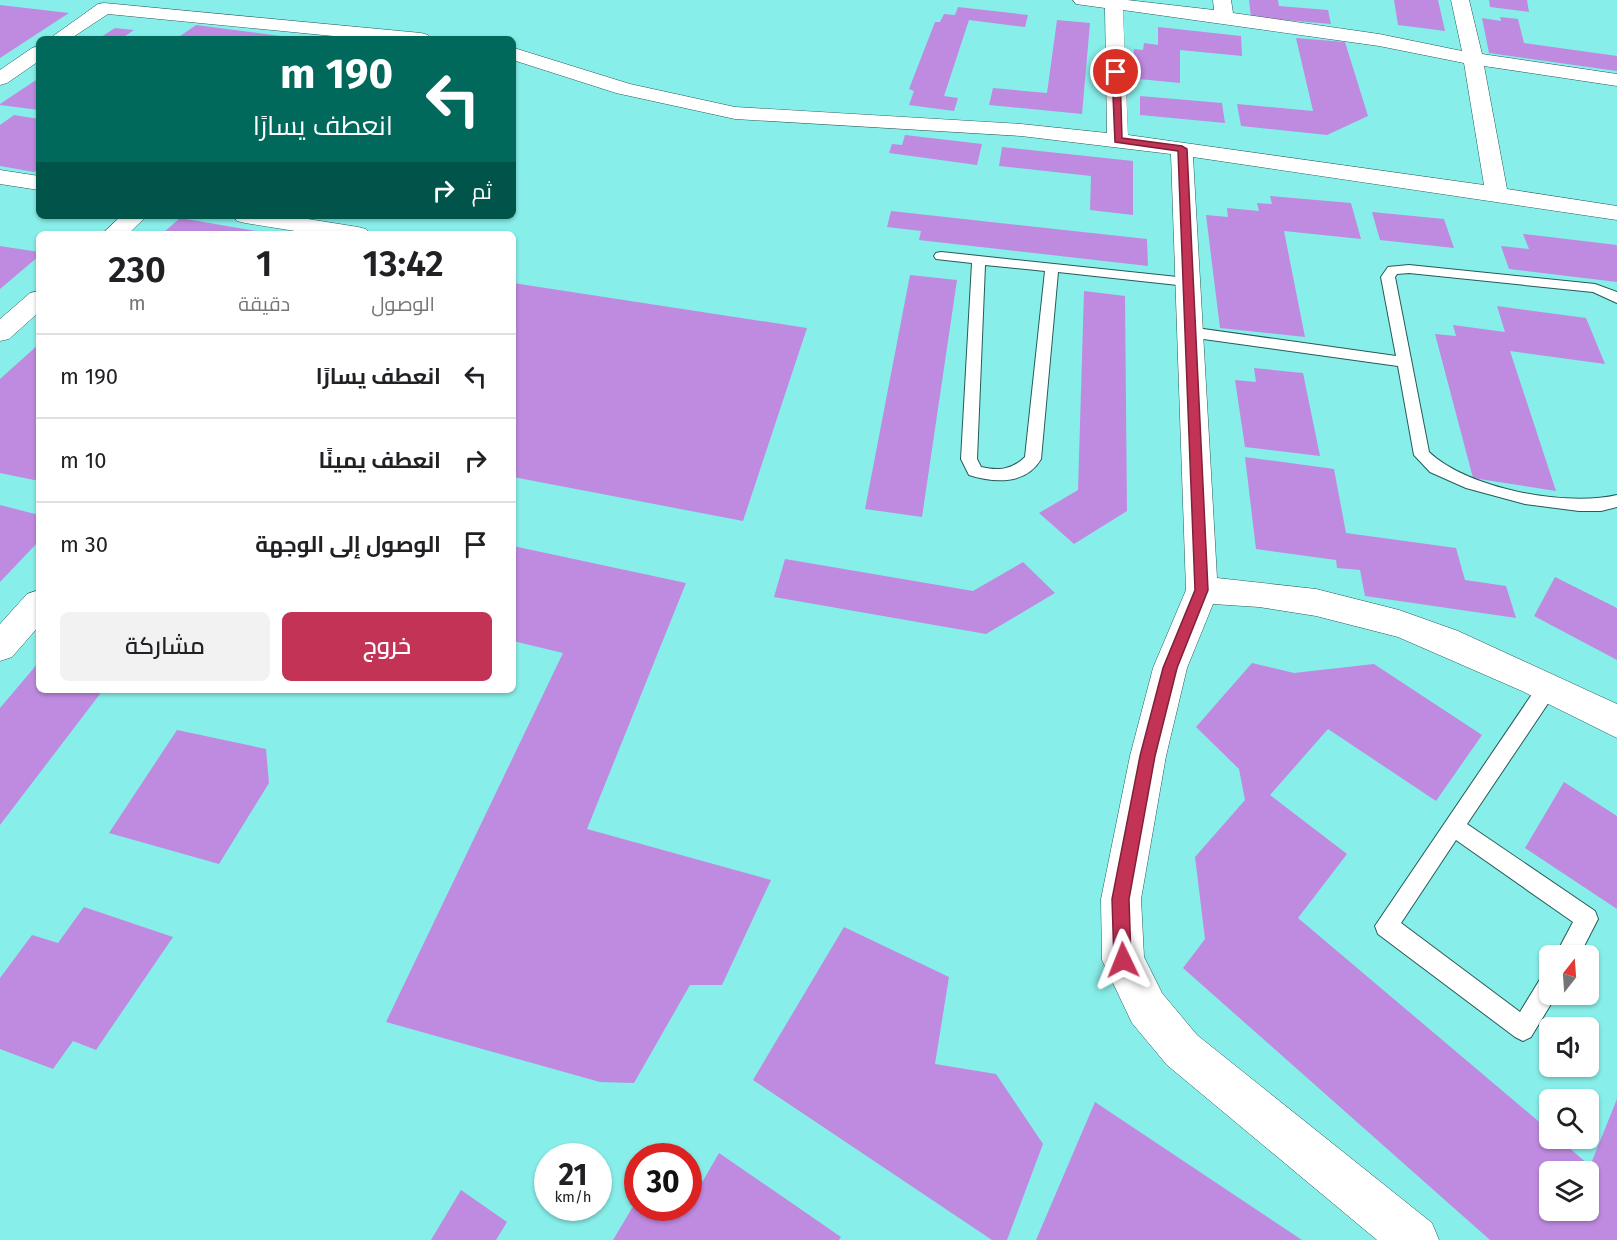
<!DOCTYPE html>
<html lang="ar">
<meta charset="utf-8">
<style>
body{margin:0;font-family:"Fira Sans",Cairo,sans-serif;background:#f2f2f2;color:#202124;direction:rtl;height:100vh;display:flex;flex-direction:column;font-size:22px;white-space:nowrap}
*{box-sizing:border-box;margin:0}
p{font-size:20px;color:#757577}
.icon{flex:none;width:33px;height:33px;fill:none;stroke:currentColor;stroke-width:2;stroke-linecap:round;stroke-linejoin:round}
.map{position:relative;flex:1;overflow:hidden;direction:ltr}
.drawer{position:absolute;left:36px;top:231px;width:480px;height:462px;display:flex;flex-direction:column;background:#fff;border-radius:9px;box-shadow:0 2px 4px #0004;direction:rtl}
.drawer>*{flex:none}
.top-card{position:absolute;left:36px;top:36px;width:480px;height:183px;border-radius:9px;box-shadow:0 2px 4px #0004;direction:rtl;background:#00695c;color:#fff;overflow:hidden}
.needle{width:39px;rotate:17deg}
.fabs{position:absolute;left:1539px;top:945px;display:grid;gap:12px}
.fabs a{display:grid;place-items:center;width:60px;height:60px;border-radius:9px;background:#fff;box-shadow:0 2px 4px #0004;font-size:30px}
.speed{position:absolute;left:534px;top:1143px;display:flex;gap:12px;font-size:30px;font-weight:700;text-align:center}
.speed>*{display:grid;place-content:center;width:78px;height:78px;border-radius:50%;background:#fff;box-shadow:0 2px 4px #0004;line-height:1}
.speed small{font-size:15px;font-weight:400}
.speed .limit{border:9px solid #d22;background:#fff;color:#111}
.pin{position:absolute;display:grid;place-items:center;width:51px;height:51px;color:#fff;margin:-26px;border:3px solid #fff;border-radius:50%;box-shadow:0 2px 6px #0007}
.me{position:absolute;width:66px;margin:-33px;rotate:358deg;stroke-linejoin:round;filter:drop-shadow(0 0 4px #0008)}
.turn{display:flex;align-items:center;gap:21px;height:126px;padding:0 24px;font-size:27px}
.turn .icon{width:78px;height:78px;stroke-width:2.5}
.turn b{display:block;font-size:42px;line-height:51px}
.then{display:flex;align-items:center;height:57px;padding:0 24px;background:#0003;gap:12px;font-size:22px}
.eta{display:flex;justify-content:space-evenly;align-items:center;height:102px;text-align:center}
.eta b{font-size:36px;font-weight:600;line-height:42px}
.button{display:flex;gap:12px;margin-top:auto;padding:12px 24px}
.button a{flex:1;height:69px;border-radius:9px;background:#c33356;color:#fff;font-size:24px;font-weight:600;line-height:69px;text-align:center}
.button a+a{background:#f2f2f2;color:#202124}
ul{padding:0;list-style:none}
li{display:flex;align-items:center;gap:18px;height:84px;padding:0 24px;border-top:2px solid #e0e0e0}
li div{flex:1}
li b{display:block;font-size:22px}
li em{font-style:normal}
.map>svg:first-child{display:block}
</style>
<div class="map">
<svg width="1617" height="1240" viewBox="0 0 1617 1240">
<rect width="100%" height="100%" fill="#88eee9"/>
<path fill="#bf8be0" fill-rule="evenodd" d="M1249,0h29l1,6 49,4 3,14 -80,-7z
M1394,0h44l7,31 -47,-6z
M1489,0h38l2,12 -39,-5z
M0,5l69,8 -69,45z
M958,7l70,8 -3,12 -56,-7 -25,76 14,2 -4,13 -45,-6 5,-14 -5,-2 26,-67h5l4,-8 11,1z
M1500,17l18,2 6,24 93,13v15l-128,-18 -7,-35 19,3z
M1057,20l33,3 -8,91 -93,-9 4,-17 54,5z
M196,25l100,13v1h-120z
M1158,27l83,9 1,20 -62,-6v33l-41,-4 1,-5 -8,-1 2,-24 9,1 1,-7 14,2z
M115,28l19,2 -13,9 -20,-2z
M1296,38l49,4 23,74 -41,19 -86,-9 -4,-22 76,7z
M39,78v32l-39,-5v-1z
M1140,96l82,7 3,20 -85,-8z
M14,115l25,4v50l-5,3 -34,-6v-41z
M905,135l77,9 -5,21 -88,-12 3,-9 10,1z
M1002,147l131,14v54l-43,-5 1,-34 -92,-10z
M1270,196l81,7 10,36 -77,-8 21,106 -85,-9 -14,-113 22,2 -1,-9 32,3 -2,-8 15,1z
M891,211l256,28 1,27 -229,-26 2,-9 -34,-4z
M1372,212l72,7 10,29 -74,-8z
M180,218l87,15v1h-105z
M1523,234l94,11v37l-108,-13 -8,-23 28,3z
M0,246l39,6v4l-39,33z
M910,275l47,5 -35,237 -57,-8z
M513,283l294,45 -64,193 -230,-44z
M1084,291l41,5 2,215 -53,33 -35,-31 39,-23z
M1497,306l89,12 19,46 -95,-13 46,140 -83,-13 -38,-144 21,2 -3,-11 52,7z
M39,344v137l-39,-8v-94z
M1254,368l49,5 17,83 -75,-9 -10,-67 21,2z
M1245,457l89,12 12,64 110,15 9,32 41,6 10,32 -151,-22 -5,-26 -23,-2 -1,-8 -80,-11z
M0,505l39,10v26l-39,41z
M513,546l173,37 -99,246 184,51 -49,105h-32l-56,98 -34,-1 -214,-60 177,-369 -50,-12z
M785,559l188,32 50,-29 32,31 -69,41 -212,-37z
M1555,577l62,31v52l-83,-44z
M39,662v28h64l-103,135v-117z
M1252,663l42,10 80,-9 108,71 -46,66 -108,-72 -58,66 77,59 -49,64 252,213v7h8l32,28 27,-67v141h-127l-307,-272 22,-29 -10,-82 50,-57 -6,-31 -43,-42zM1550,1172h38v38h-38z
M177,730l89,19 3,34 -50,81 -110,-31z
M1564,782l53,34v93l-92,-61z
M84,907l89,30 -77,113 -23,-9 -20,28 -53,-20v-71l32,-43 26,8z
M844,927l105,50 -14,87 61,10 47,70 -36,96h-15l-239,-160z
M1095,1102l207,138h-266z
M719,1153l122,84 -2,3h-226l25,-42v10h50v-31l12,9z
M461,1190l46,32 -11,18h-65z"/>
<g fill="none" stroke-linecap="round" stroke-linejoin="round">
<g stroke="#255b59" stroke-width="2">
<path id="lane" d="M941,252l246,26 7,4 -7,4 -129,-14 -17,187c-15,26 -47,24 -72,16l-8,-16 11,-196 -36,-4 -2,-3 2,-3zM985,265l60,6 -20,186c-13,13 -27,14 -44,10l-4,-8z
M1409,265l186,19 22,8v11l-24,-11 -184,-19 -12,1 -2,3 34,175c39,37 137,55 188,43v12l-16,4h-22l-54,-7 -59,-16 -36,-16 -16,-17 -16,-89 -209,-29 -7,-5 7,-5 207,29 -15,-79 7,-10z
M1548,679l7,2 2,6 -2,6 -88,131 128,87 3,8 -19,37h-24l18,-34 -117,-82 -55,83 119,89 22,-36 8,-3v21h7l-26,43 -8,4 -8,-4 -137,-103 -3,-8 166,-245z"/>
</g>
<g stroke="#255b59" stroke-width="1">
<path id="street" d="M1073,0h54l87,10 -1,-10h18l2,13 146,21 83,17 -11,-51h18l13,54 135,20v12l-133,-20 23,123 110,17v14l-424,-63 24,421 99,11 83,21 59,21 159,73v34l-95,-47 -124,-54 -82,-21 -57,-9 -46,-3 -26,64 -21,88 -25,143 3,58 18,36 35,42 235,188 7,17h-62l-210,-175 -35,-42 -30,-63 -1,-61 29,-143 23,-88 33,-78 -15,-436 -150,-18 -286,-17 -119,-26 -103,-33 1,-12 116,36 105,23 286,17 86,9 -2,-125 -29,-4zM1123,10l256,36 85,17 20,122 -356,-50z
M104,3l317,30 7,2 2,4h-66l-256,-25 -38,25h-21l49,-35z
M39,46v15l-32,22 -7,2v-15l32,-22z
M0,170l39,6v14l-39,-6z
M121,216h26l-19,18h-26z
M233,216h56l69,11 8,2 4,5h-56l-69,-11 -8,-2z
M39,291v21l-30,27 -9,2v-22l30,-26z
M39,590v36l-27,31 -12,4v-37l27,-30z"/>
</g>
<use href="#lane" fill="#fff" fill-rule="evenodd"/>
<use href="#street" fill="#fff" fill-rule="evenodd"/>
</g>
<path fill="#c33356" stroke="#7f2138" stroke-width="1.5" d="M1116,70l4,2 2,66 60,8 5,3 21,441 -31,78 -22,88 -26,143 2,61 -2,7 -6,2 -6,-2 -3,-7 -2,-61 28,-143 23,-88 32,-78 -17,-439 -63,-9 -3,-70z"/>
</svg>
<div class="fabs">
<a><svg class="needle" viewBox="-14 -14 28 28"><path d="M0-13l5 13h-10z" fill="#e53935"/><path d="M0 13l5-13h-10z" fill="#757577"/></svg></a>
<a><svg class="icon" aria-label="sound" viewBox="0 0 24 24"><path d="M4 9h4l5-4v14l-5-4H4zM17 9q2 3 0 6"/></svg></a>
<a><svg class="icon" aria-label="search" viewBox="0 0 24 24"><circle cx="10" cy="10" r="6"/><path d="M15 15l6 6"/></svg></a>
<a><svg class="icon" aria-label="layers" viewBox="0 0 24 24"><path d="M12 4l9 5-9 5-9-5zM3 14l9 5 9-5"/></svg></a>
</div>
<div class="speed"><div>21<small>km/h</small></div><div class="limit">30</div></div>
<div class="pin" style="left:1116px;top:72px;background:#d93025"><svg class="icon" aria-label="arrive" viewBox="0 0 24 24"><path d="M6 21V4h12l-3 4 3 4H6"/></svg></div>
<svg class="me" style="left:1123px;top:960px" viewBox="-20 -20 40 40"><path d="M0-17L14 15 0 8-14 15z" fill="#c33356" stroke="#fff" stroke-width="4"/></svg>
<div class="top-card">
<div class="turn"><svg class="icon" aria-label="left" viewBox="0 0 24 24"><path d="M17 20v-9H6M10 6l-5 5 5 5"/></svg><div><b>190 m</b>انعطف يسارًا</div></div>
<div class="then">ثم<svg class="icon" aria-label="right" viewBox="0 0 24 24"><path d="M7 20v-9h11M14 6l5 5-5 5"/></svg></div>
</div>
<section class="drawer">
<div class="eta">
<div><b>13:42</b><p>الوصول</p></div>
<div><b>1</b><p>دقيقة</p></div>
<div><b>230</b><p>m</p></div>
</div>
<ul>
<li><svg class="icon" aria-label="left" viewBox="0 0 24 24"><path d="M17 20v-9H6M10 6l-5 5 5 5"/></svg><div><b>انعطف يسارًا</b></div><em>190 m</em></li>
<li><svg class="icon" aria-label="right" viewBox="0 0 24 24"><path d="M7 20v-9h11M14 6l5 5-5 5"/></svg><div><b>انعطف يمينًا</b></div><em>10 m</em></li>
<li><svg class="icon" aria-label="arrive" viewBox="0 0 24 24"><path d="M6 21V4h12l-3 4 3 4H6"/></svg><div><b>الوصول إلى الوجهة</b></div><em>30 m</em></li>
</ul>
<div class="button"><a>خروج</a><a>مشاركة</a></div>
</section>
</div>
